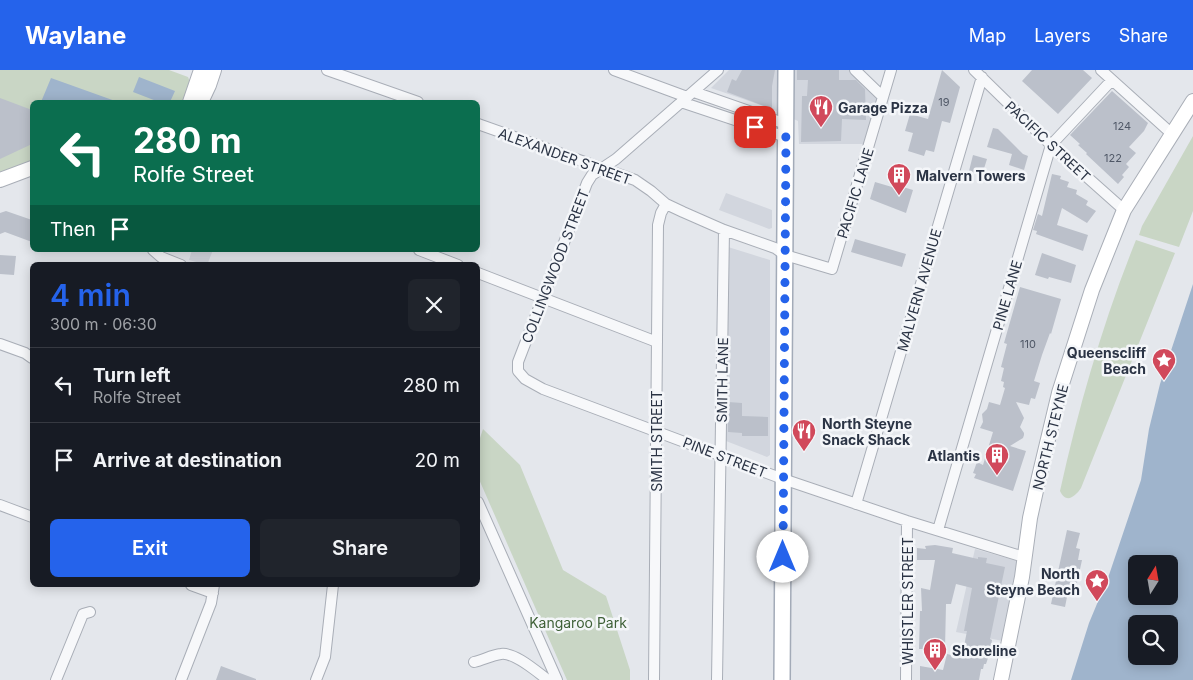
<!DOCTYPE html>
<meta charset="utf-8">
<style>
body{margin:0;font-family:Inter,sans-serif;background:#20242c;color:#f1f3f6;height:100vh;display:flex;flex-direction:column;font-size:19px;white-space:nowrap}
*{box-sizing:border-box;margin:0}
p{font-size:16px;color:#9ea1a6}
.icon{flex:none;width:28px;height:28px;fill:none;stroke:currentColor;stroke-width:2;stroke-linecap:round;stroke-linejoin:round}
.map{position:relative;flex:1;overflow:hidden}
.panel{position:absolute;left:30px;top:192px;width:450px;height:325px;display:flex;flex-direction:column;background:#171b24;border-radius:8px;box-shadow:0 2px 12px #0003}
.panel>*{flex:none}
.guide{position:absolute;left:30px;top:30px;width:450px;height:152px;border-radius:8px;box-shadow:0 2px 12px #0003;background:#0b6e4f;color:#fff;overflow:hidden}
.needle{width:32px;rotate:11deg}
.controls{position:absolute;left:1128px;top:485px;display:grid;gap:10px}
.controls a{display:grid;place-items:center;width:50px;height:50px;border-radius:8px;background:#171b24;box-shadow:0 2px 12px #0003;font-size:25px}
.pin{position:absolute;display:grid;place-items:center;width:42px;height:42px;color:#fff;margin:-21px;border-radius:10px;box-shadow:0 2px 8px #0006}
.me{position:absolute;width:55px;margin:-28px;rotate:0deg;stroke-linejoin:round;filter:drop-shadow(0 0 4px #0008)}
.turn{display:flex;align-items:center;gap:18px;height:105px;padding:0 20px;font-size:22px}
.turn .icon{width:65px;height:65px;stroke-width:2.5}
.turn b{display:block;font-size:35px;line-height:42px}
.then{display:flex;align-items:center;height:48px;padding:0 20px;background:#0003;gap:10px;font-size:19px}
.round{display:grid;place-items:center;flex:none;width:52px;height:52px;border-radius:8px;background:#20242c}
.headline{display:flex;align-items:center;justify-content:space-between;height:85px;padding:0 20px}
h1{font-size:30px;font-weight:600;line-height:38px;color:#2563eb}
.cta{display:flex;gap:10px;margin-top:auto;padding:10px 20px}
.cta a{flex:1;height:58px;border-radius:8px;background:#2563eb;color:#fff;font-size:20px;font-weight:600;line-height:58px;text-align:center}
.cta a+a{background:#20242c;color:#f1f3f6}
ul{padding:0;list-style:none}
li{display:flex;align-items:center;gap:15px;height:75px;padding:0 20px;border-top:1px solid #363941}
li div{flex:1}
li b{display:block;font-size:19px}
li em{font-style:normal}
header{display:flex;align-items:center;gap:30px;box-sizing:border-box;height:70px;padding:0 25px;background:#2563eb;color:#fff}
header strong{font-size:24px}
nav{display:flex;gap:28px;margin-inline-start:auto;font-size:18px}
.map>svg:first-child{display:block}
</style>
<header>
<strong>Waylane</strong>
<nav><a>Map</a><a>Layers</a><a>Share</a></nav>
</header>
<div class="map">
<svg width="1193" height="610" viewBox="0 0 1193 610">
<rect width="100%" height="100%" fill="#e4e7ec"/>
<path fill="#d2d6de" d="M729,0h122l28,26 -12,48h-68l-1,-23 -26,-12 -61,-21z
M726,123l46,17v18l-3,1 -50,-19z
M728,177l42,13v195l-3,2 -41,-16z
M192,180h21l-6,15 -18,-5z
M975,479l42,12 -14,80 -47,-9z"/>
<path fill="#c9d6c5" d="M0,0h169l19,7 2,5 -8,20h-150v59l-32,12z
M1193,66v75l-14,36 -40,-12 3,-9z
M1136,170l39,13 -94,235c-6,9 -15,16 -21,3 19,-86 43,-169 76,-251z
M483,359l37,36 43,105 43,26 24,74v10h-63l-89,-203v-33z"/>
<path fill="#9fb4cc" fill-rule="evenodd" d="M139,7l36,14 -5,11h-11l-26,-10z
M51,8l67,24h-77z
M1193,214v396h-122l18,-57 20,-48 32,-95 8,-51 11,-45zM1136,494h33v32h-33zM1136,554h33v32h-33z"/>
<path fill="#bbc0ca" d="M742,0h33l-3,16v23l-45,-17 5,-13 4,2z
M797,0h42v10h17l9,9 1,31 -24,-1 -1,22 -40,1 1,-46h5l1,-16h-11z
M942,0l18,17 -10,36 -8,-2 -8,31 -8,-2 -2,6 -16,-5 5,-18 -8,-2 5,-17 18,5z
M1032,0h51l9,8 -34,36 -36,-33z
M1112,21l36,32 -4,8 -15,16 7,6 -10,11 3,3 -7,8 2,2 -6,7 -32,-30 1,-1 -9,-8 2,-1 -10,-9z
M0,28l32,12v34l-32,15z
M993,58l5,1 25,25 5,2 -4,14 -15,-5 3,-11 -25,-7z
M973,85l14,4 -5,16 -13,-4z
M1052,104l9,2 -1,3 9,3 -2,5 10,3 -1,4 12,7 -2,4 10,6 -9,12 -25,-15 -5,17 31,10 -5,16 -47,-17 1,-3 -4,-1 5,-16 4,2z
M875,112l17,5 1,-3 20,6 -7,23 -36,-14z
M6,141l26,9v22l-27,-10 -5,2v-21z
M855,169l51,15 -4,13 -51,-15z
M1042,183l34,12 -5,18 -22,-6 -1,2 -13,-4z
M0,185l16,1 -2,19 -14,-1z
M1020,217l41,12 -10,35 -1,-1 -8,22 -8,26 6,2 -5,16 -4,-1 -2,7 -13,-3 8,16 -4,9 4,6v2l-1,3 -13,8 16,5 -13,40 -39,-13 2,-4 -3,-1 4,-11 6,3 10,-33 -13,-4 3,-6 -1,-8 5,-5 2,-7 11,3 5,-17 -2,-1 1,-5 -3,-1 3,-13 -3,-1 6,-23 -3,-1z
M728,332l14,1v13l26,1v19h-26v-3l-14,-1z
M1067,460l13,3 -4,15 4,1 -2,11h4l-5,23 -4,-1 -2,10h-3l-3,15 -14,-3z
M935,475l18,3 -1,5 26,6v-2l9,1 -1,5 19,4 -15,72 2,1 -2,12 -4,12h-2l-1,5h-2l-2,11h-59v-14l23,4 4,-16 13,3 1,-6h2l4,-20h-3l8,-43 -16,-4 -5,20h-5l-1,45h-26l1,-38h2l-1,-23 9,2 5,-30h-18v-12l9,1 -1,-3z
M221,596l35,13v1h-40z"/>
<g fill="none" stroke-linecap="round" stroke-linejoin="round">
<g stroke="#a9aeb7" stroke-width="12">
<path id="street" d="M327,0l91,32
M614,0l73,27
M718,0l-102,89 -24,16 -5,8 -69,179v9l7,8 18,10 240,90 124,42 117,36
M855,0l28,27
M974,0l77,75 73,65
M1101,0l71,64
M694,22l92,32
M681,32l105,35
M478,54l157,56 16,11 15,13 17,8 41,18 51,18 10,7 47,14 59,-199
M153,180l8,7 20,8
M419,180l39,15
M478,203l179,69
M0,274l25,9 7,5
M478,432l79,178
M856,434l126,-427
M0,435l32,12
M938,460l113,-385 61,-65
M191,515l22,8
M474,592c9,-2 18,-7 27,-8 14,-2 36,18 47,26
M56,610l27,-66 7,-2
M181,610l30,-77 3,-18
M316,610l9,-23 8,-72
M654,610l4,-455 3,-12 5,-9
M717,610l7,-450
M906,610l1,-159"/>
</g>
<g stroke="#a9aeb7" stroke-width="16">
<path id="secondary" d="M190,32l11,-32
M201,32l8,-17 5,-15
M0,110l32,-12
M1001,610l21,-103 8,-59 9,-41 20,-84 33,-103 32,-80 69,-109"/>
</g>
<g stroke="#a3abb8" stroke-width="18">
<path id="primary" d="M782,610l4,-610"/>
</g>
<use href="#street" stroke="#f7f8fa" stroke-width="10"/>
<use href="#secondary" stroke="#fff" stroke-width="14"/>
<use href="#primary" stroke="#fff" stroke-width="15"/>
</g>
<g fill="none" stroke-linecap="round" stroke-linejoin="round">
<path stroke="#2563eb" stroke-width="9" stroke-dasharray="0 16.2" d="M755,57l31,10 -3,420"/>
</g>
<defs>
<g id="restaurant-pin" transform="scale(1.25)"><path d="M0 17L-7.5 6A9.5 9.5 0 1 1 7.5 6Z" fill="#d1495b" stroke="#f4f6f9"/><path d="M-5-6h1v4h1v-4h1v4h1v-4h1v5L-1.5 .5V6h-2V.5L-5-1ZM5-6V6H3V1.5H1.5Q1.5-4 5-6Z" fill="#fff"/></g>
<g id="building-pin" transform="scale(1.25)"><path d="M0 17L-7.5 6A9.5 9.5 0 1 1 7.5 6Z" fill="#d1495b" stroke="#f4f6f9"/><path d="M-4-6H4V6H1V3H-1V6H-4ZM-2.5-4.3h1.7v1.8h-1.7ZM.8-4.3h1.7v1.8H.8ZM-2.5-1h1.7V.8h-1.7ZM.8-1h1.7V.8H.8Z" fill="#fff"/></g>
<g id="sight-pin" transform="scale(1.25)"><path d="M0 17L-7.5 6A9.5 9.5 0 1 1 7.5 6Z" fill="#d1495b" stroke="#f4f6f9"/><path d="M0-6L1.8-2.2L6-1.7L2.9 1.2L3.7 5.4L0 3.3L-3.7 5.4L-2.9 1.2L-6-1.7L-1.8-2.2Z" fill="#fff"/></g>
</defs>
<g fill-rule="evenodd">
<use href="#restaurant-pin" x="821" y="37"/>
<use href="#building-pin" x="899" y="105"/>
<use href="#sight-pin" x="1164" y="290"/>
<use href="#restaurant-pin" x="804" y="361"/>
<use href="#building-pin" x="997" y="385"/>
<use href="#sight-pin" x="1097" y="511"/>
<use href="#building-pin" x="935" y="580"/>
</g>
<g text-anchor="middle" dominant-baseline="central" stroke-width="5" stroke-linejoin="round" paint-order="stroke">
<g font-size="11" fill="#4f5766">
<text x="944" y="32">19</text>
<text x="1122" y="56">124</text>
<text x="1113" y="88">122</text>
<text x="1028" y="274">110</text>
</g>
<g font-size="14" font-weight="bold" fill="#2b3445" stroke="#f4f6f9" text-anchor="start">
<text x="838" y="37">Garage Pizza</text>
<text x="916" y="105">Malvern Towers</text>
<text x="1146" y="282" text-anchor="end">Queenscliff<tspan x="1146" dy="16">Beach</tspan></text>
<text x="822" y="353">North Steyne<tspan x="822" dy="16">Snack Shack</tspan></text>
<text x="980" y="385" text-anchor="end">Atlantis</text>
<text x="1080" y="503" text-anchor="end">North<tspan x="1080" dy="16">Steyne Beach</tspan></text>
<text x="952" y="580">Shoreline</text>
</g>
<g font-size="14" fill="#2b3445" stroke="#f4f6f9">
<text transform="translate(1048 71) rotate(43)">PACIFIC STREET</text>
<text transform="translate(565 86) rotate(20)">ALEXANDER STREET</text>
<text transform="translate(855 123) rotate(-73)">PACIFIC LANE</text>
<text transform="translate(555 196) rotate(-69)">COLLINGWOOD STREET</text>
<text transform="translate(919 220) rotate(-74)">MALVERN AVENUE</text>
<text transform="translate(1007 225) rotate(-74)">PINE LANE</text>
<text transform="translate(722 310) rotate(-89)">SMITH LANE</text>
<text transform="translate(1050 367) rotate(-76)">NORTH STEYNE</text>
<text transform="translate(656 371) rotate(-90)">SMITH STREET</text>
<text transform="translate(725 387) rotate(21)">PINE STREET</text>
<text transform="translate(907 531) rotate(-90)">WHISTLER STREET</text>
</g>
<g font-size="14" fill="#3f6138" stroke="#f4f6f9">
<text x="578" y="552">Kangaroo Park</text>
</g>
</g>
</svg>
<div class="controls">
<a><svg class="needle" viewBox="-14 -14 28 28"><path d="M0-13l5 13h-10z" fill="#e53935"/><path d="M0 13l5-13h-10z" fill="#9ea1a6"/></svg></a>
<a><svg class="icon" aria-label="search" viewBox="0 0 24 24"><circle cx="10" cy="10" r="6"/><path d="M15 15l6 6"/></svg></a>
</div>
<div class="pin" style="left:755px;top:57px;background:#d93025"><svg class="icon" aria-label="arrive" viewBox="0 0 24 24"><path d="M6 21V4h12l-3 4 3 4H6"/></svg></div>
<svg class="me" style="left:783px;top:487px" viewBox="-20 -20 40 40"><circle r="19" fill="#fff"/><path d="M0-13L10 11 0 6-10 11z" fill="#2563eb"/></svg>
<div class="guide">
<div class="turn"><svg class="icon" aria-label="left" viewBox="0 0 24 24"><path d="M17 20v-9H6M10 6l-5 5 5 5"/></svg><div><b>280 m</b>Rolfe Street</div></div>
<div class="then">Then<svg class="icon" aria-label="arrive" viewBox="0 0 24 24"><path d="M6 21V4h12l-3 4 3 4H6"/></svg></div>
</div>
<section class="panel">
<div class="headline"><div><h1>4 min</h1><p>300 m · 06:30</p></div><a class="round"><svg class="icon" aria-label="close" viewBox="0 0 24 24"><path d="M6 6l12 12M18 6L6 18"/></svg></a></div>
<ul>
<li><svg class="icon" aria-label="left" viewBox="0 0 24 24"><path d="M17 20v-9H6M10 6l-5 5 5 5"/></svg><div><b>Turn left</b><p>Rolfe Street</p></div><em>280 m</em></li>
<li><svg class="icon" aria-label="arrive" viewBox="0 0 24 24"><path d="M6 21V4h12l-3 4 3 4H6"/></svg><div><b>Arrive at destination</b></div><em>20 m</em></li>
</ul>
<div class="cta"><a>Exit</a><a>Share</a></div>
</section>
</div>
